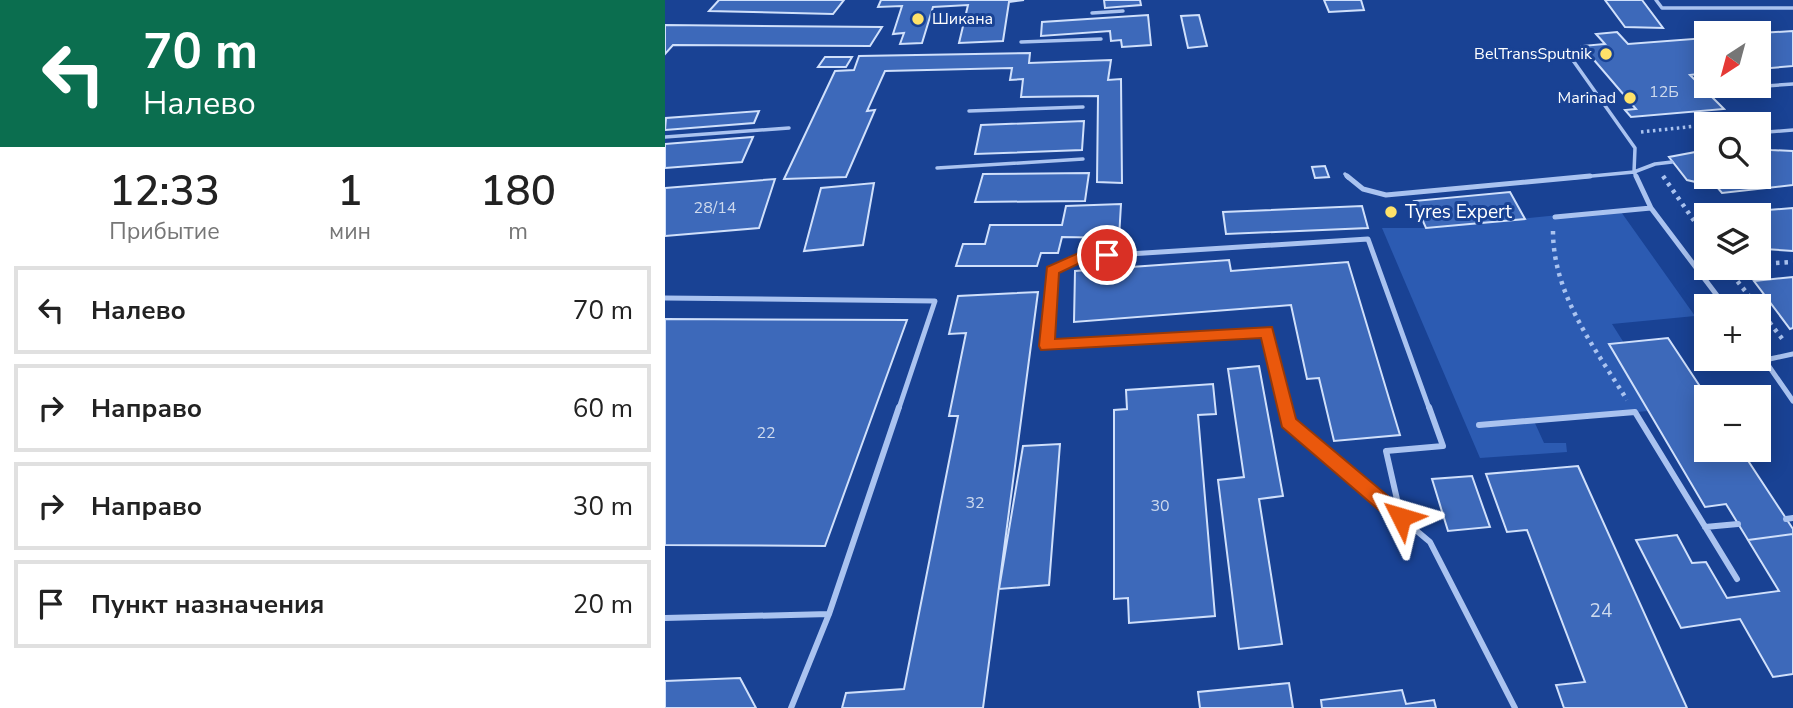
<!DOCTYPE html>
<html lang="ru">
<meta charset="utf-8">
<style>
body{margin:0;font-family:"Nunito Sans",sans-serif;background:#f2f2f2;color:#222;height:100vh;display:flex;flex-direction:column;font-size:26px;white-space:nowrap}
*{box-sizing:border-box;margin:0}
p{font-size:23px;color:#767676}
.icon{flex:none;width:38px;height:38px;fill:none;stroke:currentColor;stroke-width:2;stroke-linecap:round;stroke-linejoin:round}
.map{position:relative;flex:1;overflow:hidden}
.panel{display:flex;flex-direction:column;background:#fff;width:665px}
.panel>*{flex:none}
.hud{background:#0b6e4f;color:#fff;overflow:hidden}
.needle{width:46px;rotate:216deg}
.buttons{position:absolute;left:1029px;top:21px;display:grid;gap:14px}
.buttons a{display:grid;place-items:center;width:77px;height:77px;border-radius:0px;background:#fff;box-shadow:0 4px 18px #0003;font-size:35px}
.pin{position:absolute;display:grid;place-items:center;width:60px;height:60px;color:#fff;margin:-30px;border:4px solid #fff;border-radius:50%;box-shadow:0 2px 7px #0007}
.me{position:absolute;width:77px;margin:-38px;rotate:310deg;stroke-linejoin:round;filter:drop-shadow(0 0 5px #0008)}
.turn{display:flex;align-items:center;gap:24px;height:147px;padding:0 28px;font-size:32px}
.turn .icon{width:91px;height:91px;stroke-width:2.5}
.turn b{display:block;font-size:49px;line-height:60px}
.eta{display:flex;justify-content:space-evenly;align-items:center;height:119px;text-align:center}
.eta b{font-size:42px;font-weight:600;line-height:49px}
ul{padding:0;list-style:none}
li{display:flex;align-items:center;gap:21px;height:88px;margin:0 14px 10px;padding:0 14px;border:4px solid #e0e0e0;border-radius:0px}
li div{flex:1}
li b{display:block;font-size:26px}
li em{font-style:normal}
main{display:flex;flex:1;min-height:0}
.map>svg:first-child{display:block}
</style>
<main>
<section class="panel">
<div class="hud">
<div class="turn"><svg class="icon" aria-label="left" viewBox="0 0 24 24"><path d="M17 20v-9H6M10 6l-5 5 5 5"/></svg><div><b>70 m</b>Налево</div></div>
</div>
<div class="eta">
<div><b>12:33</b><p>Прибытие</p></div>
<div><b>1</b><p>мин</p></div>
<div><b>180</b><p>m</p></div>
</div>
<ul>
<li><svg class="icon" aria-label="left" viewBox="0 0 24 24"><path d="M17 20v-9H6M10 6l-5 5 5 5"/></svg><div><b>Налево</b></div><em>70 m</em></li>
<li><svg class="icon" aria-label="right" viewBox="0 0 24 24"><path d="M7 20v-9h11M14 6l5 5-5 5"/></svg><div><b>Направо</b></div><em>60 m</em></li>
<li><svg class="icon" aria-label="right" viewBox="0 0 24 24"><path d="M7 20v-9h11M14 6l5 5-5 5"/></svg><div><b>Направо</b></div><em>30 m</em></li>
<li><svg class="icon" aria-label="arrive" viewBox="0 0 24 24"><path d="M6 21V4h12l-3 4 3 4H6"/></svg><div><b>Пункт назначения</b></div><em>20 m</em></li>
</ul>
</section>
<div class="map">
<svg width="1128" height="708" viewBox="0 0 1128 708">
<rect width="100%" height="100%" fill="#194294"/>
<path fill="#2c5bb2" d="M954,209l76,107 -83,8 12,19 -15,2 39,66 -114,10 10,22h22l1,9 -87,6 -98,-230h45z"/>
<path fill="#3d69ba" stroke="#d0e0fb" stroke-width="2" d="M54,0h125l-11,14 -124,-3z
M216,0h143l-15,2 -6,39 -44,2 9,-38 -35,2 -11,36 -22,1 4,-11 -11,1 9,-28 -24,1z
M439,0h36l1,5 -36,3z
M659,0h37l3,10 -35,2z
M940,0h37l21,28 -38,-1z
M483,15l3,30 -29,2 -1,-7 -10,1 -1,-10 -69,5 1,-14z
M534,15l8,31 -19,2 -7,-32z
M0,25l217,2 -12,19 -197,-1 -8,9z
M1128,31v35l-34,3v-36z
M952,32l11,12 78,-6v35l-16,2 34,34 -93,8 -6,-7 11,-1 -54,-63 23,-2 -9,-10z
M365,53l-1,10 82,-3 -3,20 13,-1 1,104 -25,-1 1,-86 -77,1 2,-18 -13,1 2,-12 -127,3 -18,40 8,-1 -29,67 -62,2 51,-108 19,-1 5,-14z
M160,57h27l-6,10h-28z
M94,111l-5,12 -89,7 1,-12z
M419,121l-2,29 -107,4 6,-29z
M88,137l-11,25 -77,6v-24z
M1094,144l12,6 22,1v34l-71,8 -5,-6 -30,-7 -18,-23 37,-7v27h53z
M660,166l4,11 -14,1 -3,-11z
M424,173l-4,28 -110,1 8,-28z
M110,179l-16,49 -94,8v-48z
M209,183l-11,62 -59,6 17,-63z
M845,192l15,27 -99,9 -12,-27z
M456,204l-2,34 -57,-1 -4,16h-17l-4,13h-81l7,-22h22l5,-19h72l4,-19z
M697,206l6,22 -142,6 -3,-22z
M1128,208v43l-29,-2 -5,-5v-29l-28,-2z
M564,260l2,11 117,-9 52,173 -66,6 -15,-63 -12,1 -16,-74 -217,17 1,-51z
M1128,277v51l-3,1 -36,-48z
M373,292l-55,416h-141l4,-15 58,-4 54,-273h-9l17,-83 -17,1 9,-38z
M0,319l242,1 -82,226 -160,-1z
M1003,338l39,59 -1,53h35l52,79v5l-45,6 -22,-36 -21,3 -96,-163z
M594,366l24,130 -24,3 23,145 -43,5 -21,-169 26,-3 -16,-108z
M548,384l3,30 -18,1 17,201 -86,7 -1,-25 -14,1v-189l13,-1 -1,-19z
M395,444l-11,141 -50,4 24,-143z
M913,466l4,9 105,233h-123l-8,-23 29,-3 -58,-152 -20,2 -21,-58z
M807,476l18,51 -42,4 -16,-52z
M1128,534v140l-20,3 -33,-58 -59,9 -45,-88 41,-5 15,28 14,-1 21,36 52,-7 -31,-51z
M75,678l16,30h-91v-27z
M624,683l4,25h-93l-2,-16z
M737,690l4,14 28,-4 2,8h-114l-1,-8z"/>
<g fill="none" stroke-linecap="round" stroke-linejoin="round">
<path stroke="#aac3f0" stroke-width="3.5" stroke-dasharray="2.5 3.5" stroke-linecap="butt" d="M976,132l65,-7"/>
<path stroke="#aac3f0" stroke-width="4.5" stroke-dasharray="3.5 5" stroke-linecap="butt" d="M998,176l43,62
M888,231c0,64 42,117 74,169
M1094,264l34,-2
M1062,268l30,38
M1094,309l25,32"/>
<path stroke="#aac3f0" stroke-width="3.5" d="M991,0l6,8h131
M427,13l31,-2
M356,42l80,-3
M907,59l63,89 -1,24 3,6
M1087,87l41,-3
M304,111l114,-4
M1102,132l26,-2
M0,137l124,-9
M272,168l146,-9
M680,174l3,4
M906,178l63,-6 21,-8 17,-2"/>
<path stroke="#aac3f0" stroke-width="5" d="M682,176l16,13 23,6 204,-19
M971,176l15,32 74,98
M890,217l96,-9
M0,298l270,3 -36,107
M1094,352l34,49
M1100,360l28,-6
M620,408l-18,-77 -220,15 5,-76 29,-13 287,-18 61,169"/>
<path stroke="#aac3f0" stroke-width="6" d="M619,407l4,16 142,119 85,166
M814,425l156,-13 102,167
M736,517l-15,-66 57,-5 -14,-39
M1121,519l7,-1
M1040,527l33,-3
M0,618l164,-4
M126,708l38,-94 70,-207"/>
</g>
<path fill="#ea580c" stroke="#983908" stroke-width="2" d="M442,250l5,2v7l-28,2 -25,12 -4,66 217,-12 24,92 111,93 3,5 -3,6 -6,3 -7,-3 -112,-96 -21,-89 -220,12 -2,-4 8,-79 34,-15z"/>
<g fill="#ffe269" stroke="#194294" stroke-width="2.5">
<circle cx="253" cy="19" r="7"/>
<circle cx="941" cy="54" r="7"/>
<circle cx="965" cy="98" r="7"/>
<circle cx="726" cy="212" r="7"/>
</g>
<g text-anchor="middle" dominant-baseline="central" stroke-width="6" stroke-linejoin="round" paint-order="stroke">
<g font-size="16" fill="#fff" stroke="#194294" text-anchor="end">
<text x="267" y="19" text-anchor="start">Шикана</text>
<text x="927" y="54">BelTransSputnik</text>
<text x="951" y="98">Marinad</text>
</g>
<g font-size="16" fill="#cedaee">
<text x="999" y="92">12Б</text>
<text x="50" y="208">28/14</text>
<text x="101" y="433">22</text>
<text x="310" y="503">32</text>
<text x="495" y="506">30</text>
</g>
<g font-size="19" fill="#fff" stroke="#194294" text-anchor="start">
<text x="740" y="212">Tyres Expert</text>
</g>
<g font-size="19" fill="#cedaee">
<text x="936" y="611">24</text>
</g>
</g>
</svg>
<div class="buttons">
<a><svg class="needle" viewBox="-14 -14 28 28"><path d="M0-13l5 13h-10z" fill="#e53935"/><path d="M0 13l5-13h-10z" fill="#767676"/></svg></a>
<a><svg class="icon" aria-label="search" viewBox="0 0 24 24"><circle cx="10" cy="10" r="6"/><path d="M15 15l6 6"/></svg></a>
<a><svg class="icon" aria-label="layers" viewBox="0 0 24 24"><path d="M12 4l9 5-9 5-9-5zM3 14l9 5 9-5"/></svg></a>
<a>+</a>
<a>−</a>
</div>
<div class="pin" style="left:442px;top:255px;background:#d93025"><svg class="icon" aria-label="arrive" viewBox="0 0 24 24"><path d="M6 21V4h12l-3 4 3 4H6"/></svg></div>
<svg class="me" style="left:736px;top:517px" viewBox="-20 -20 40 40"><path d="M0-17L14 15 0 8-14 15z" fill="#ea580c" stroke="#fff" stroke-width="4"/></svg>
</div>
</main>
